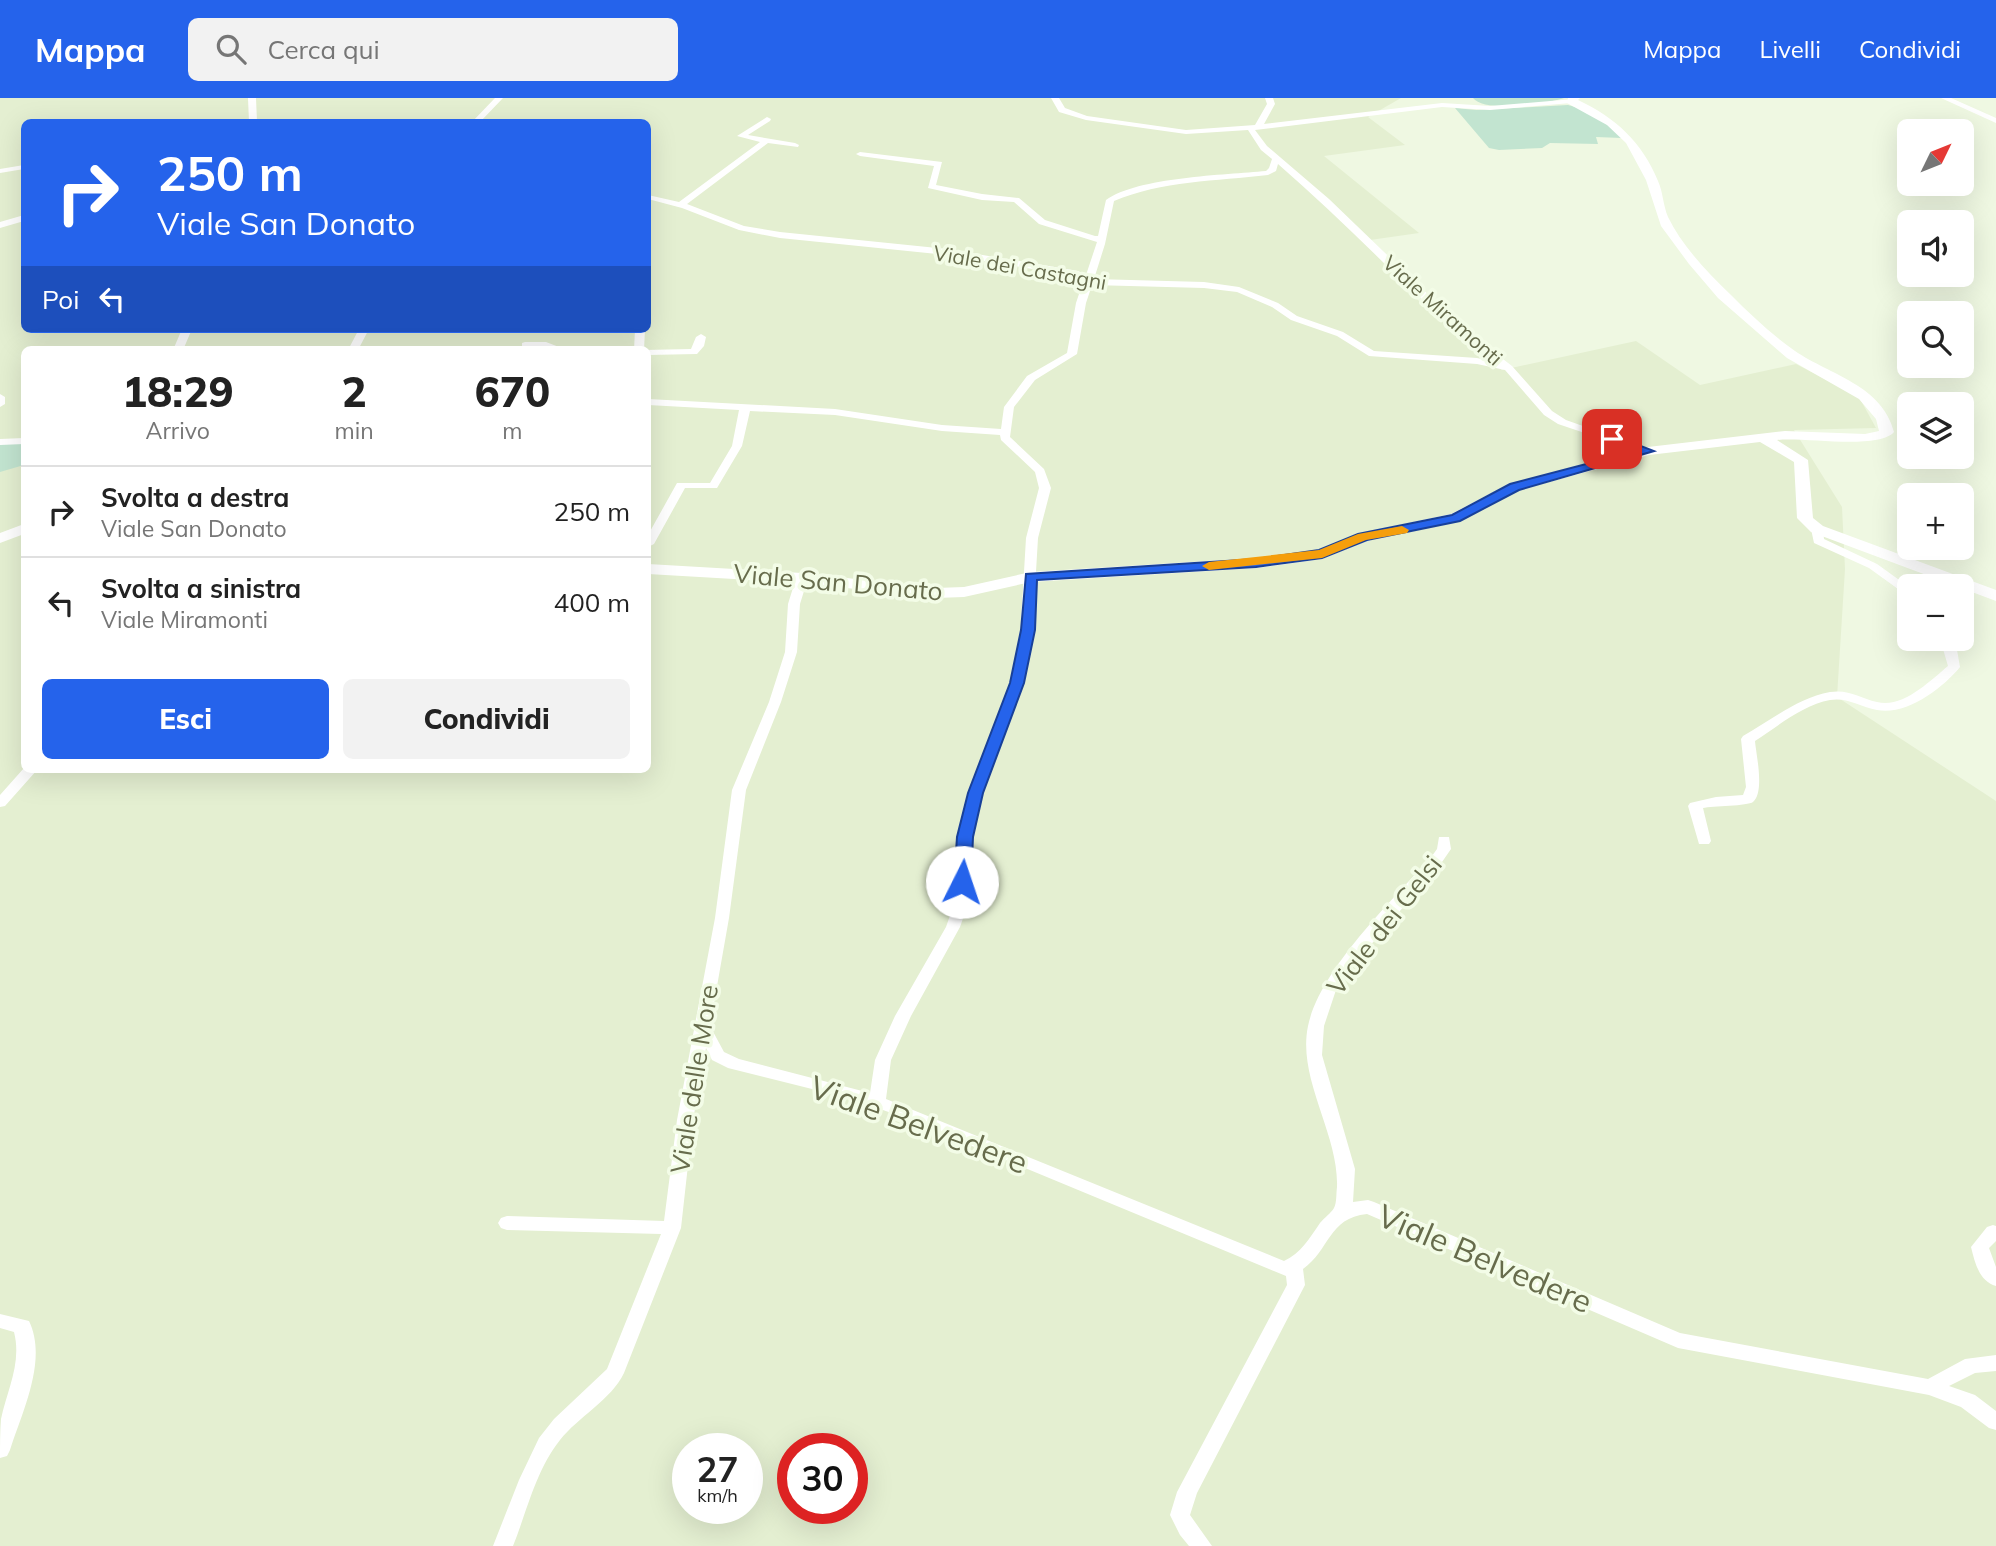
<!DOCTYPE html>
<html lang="it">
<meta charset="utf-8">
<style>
body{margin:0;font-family:Mulish,sans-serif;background:#f2f2f2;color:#222;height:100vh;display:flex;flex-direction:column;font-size:26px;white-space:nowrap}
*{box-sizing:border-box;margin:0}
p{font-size:23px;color:#767676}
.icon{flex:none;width:38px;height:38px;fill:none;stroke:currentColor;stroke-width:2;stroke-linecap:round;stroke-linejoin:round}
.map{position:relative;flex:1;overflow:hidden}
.details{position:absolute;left:21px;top:248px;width:630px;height:427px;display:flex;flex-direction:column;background:#fff;border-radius:10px;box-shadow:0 7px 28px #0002}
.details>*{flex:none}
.hud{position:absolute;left:21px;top:21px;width:630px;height:214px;border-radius:10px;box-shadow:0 7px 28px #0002;background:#2563eb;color:#fff;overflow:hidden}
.needle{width:46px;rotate:47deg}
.fabs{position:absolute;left:1897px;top:21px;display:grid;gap:14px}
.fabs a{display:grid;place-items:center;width:77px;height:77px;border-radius:10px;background:#fff;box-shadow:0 7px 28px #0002;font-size:35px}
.speed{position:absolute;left:672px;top:1335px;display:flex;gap:14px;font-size:35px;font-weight:700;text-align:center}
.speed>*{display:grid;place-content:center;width:91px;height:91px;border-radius:50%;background:#fff;box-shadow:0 7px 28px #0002;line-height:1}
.speed small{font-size:18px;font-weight:400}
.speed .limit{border:10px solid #d22;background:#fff;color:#111}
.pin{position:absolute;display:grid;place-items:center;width:60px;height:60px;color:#fff;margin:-30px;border-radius:14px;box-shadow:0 4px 10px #0006}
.me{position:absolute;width:77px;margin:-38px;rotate:4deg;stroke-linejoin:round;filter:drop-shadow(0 0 5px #0008)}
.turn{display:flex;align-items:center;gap:24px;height:147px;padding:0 21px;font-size:32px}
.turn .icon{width:91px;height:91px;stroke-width:2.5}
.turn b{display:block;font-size:49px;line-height:60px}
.then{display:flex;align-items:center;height:66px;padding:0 21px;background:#0003;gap:14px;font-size:26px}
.eta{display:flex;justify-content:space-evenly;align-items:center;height:119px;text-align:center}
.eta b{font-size:42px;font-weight:800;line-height:49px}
.cta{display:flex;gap:14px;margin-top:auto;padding:14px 21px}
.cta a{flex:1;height:80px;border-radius:10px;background:#2563eb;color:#fff;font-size:28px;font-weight:800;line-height:80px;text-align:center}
.cta a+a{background:#f2f2f2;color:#222}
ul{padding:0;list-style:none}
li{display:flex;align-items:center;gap:21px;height:91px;padding:0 21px;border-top:2px solid #e0e0e0}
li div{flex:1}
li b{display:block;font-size:26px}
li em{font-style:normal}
header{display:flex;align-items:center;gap:42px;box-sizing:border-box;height:98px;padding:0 35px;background:#2563eb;color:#fff}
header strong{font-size:33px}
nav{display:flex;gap:38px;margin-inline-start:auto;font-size:24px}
.search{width:490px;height:63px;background:#f2f2f2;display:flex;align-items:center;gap:18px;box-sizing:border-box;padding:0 24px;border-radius:10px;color:#767676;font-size:26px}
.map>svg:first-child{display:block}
</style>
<header>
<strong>Mappa</strong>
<div class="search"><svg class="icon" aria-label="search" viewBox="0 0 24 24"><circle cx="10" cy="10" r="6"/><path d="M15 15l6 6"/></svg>Cerca qui</div>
<nav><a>Mappa</a><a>Livelli</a><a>Condividi</a></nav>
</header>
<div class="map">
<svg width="1996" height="1448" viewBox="0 0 1996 1448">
<rect width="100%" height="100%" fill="#eff8e2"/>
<path fill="#e4efd1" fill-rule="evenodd" d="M0,0h1401l-33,19 37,28 -81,11 95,77 -56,8 56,60 83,69 134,-29 64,44 96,-21 63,33 17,31 -82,2 48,77 3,62 -8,128 159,104v745h-1996zM24,24h624v207h-624zM24,252h624v420h-624zM688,1351h59v59h-59zM793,1351h59v59h-59z"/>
<path fill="#c2e4d0" d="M1473,0h91c-17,6 -80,15 -91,0z
M1568,7c22,5 38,17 54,33l-26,-1 2,7 -48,-1 -8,5 -43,2 -10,-2 -34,-40 21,2z
M0,343l24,1v23l-24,7z"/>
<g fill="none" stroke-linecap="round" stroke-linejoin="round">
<path fill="#fff" fill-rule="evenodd" d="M248,0h8l1,24h-8z
M495,0h8l-23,24h-8z
M1051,0h8l6,10 22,8 99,14 69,-5 12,-21 -2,-6h8l2,6 -11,20 178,-21 48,3 84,-7v4h-3l-81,7 -48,-3 -187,23 12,16 62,53 135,130 48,37 40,45 14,9 87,31 -5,3 -4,-1 -86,-29 -14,-9 -39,-45 -28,-6 -108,-8 -32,-20 -46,-16 -19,-13 -35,-15 -33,-4 -112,-3 -6,18 -9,51 -42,26 -21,27 -4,30 34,32 7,19 -13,50 -6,101 -9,44 -41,110 -10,44 -4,67 -8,23 -49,89 -20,44 -5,39 398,162c17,-8 25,-22 36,-38 4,-5 11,-10 14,-15 3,-6 2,-14 3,-21 2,-53 -40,-108 -29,-161 12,-57 85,-126 124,-170l5,-7 2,-12h10l2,12 -9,13 -86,100 -20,28 -12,36 -2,29 33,114 -2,33 15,-2 6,2 306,131 248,46 37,-20 31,-4v16l-21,2 -26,13 26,9 21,16v19l-7,-2 -28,-21 -32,-12 -251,-47 -311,-134c-39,4 -37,36 -64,55l2,16 -108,208 -7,22 22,31h-23l-9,-11 -10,-20 7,-23 110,-207 -1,-9 -389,-161 -45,-16 -124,-31 -16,-8 -6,-12 -13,72 -12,108 -57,145c-13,27 -46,44 -64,67 -24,30 -33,71 -47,106h-20l26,-66 20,-42 15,-19 53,-50 54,-135 -154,-4 -6,-2 -3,-5 3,-5 6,-2 157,5 13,-101 38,-202 17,-128 37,-88 16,-50 3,-48 8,-26 6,-4 6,4 -8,26 -3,48 -16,50 -35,88 -17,128 -19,108 14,26 15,7 131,34 5,-33 20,-44 51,-89 8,-23 4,-67 10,-44 43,-110 9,-44 6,-101 13,-50 -4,-16 -34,-32 -1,-5 -58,-4 -107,-16 -85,-4 -8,35 -25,42h-32l-31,56 -6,3v-12l29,-52h33l22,-37 7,-36 -91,-5v-6l187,10 107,16 59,4 3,-22 23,-31 40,-23 9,-50 7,-21 -8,-6 -128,-21 -167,-17 -41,-8 -57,-22 -34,-9v-4l31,7 81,-60 -23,-6 30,-19 4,2 -1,2 -22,14 47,8 4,2 -1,2 -30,-4 -81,61 57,22 36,6 167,17 131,22 8,4 11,-33 -58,-18 -25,-22 -32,-2 -54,-12 6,-22 -74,-10 -4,-2 4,-2 82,10 -6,23 46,9 37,4 26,22 50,16h3l8,-36c32,-23 119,-25 160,-29l3,-3 3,-9 -11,-9 -13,-20 -62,4 -100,-14 -27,-8zM1278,66c74,64 140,137 216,198l-17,-4 -103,-7 -31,-19 -46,-16 -19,-13 -39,-16 -35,-5 -110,-3 11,-35 9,-43c47,-20 103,-20 154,-26l8,-4z
M1941,0h10l45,20v5z
M24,67v4l-24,4v-4z
M24,117v6l-24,7v-6z
M182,231h10l-9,21h-10z
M359,231h10l-11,21h-10z
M635,231h10l-1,21h-10z
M701,236l5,3 -2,9 -7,8 -49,1v-5h-4l47,-1 5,-12z
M525,244h21l21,8 -45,-3v-4z
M0,296l5,3v7l-5,3z
M24,340v6l-24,1v-6z
M1817,428l6,3 1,10 53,25 32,23v10l-40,-29 -55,-25 -3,-14z
M1940,541h12l5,11 3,17c-17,21 -54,49 -83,43 -17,-3 -29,-13 -47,-10 -27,5 -52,26 -75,41 1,13 10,51 -2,61 -5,4 -41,4 -50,6l8,33 -2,3h-10l-11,-38 2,-3 26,-6 27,-2 3,-8 -5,-48 2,-3c28,-16 55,-38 87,-44 19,-3 30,6 47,10 25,7 53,-21 71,-36z
M24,670v2h13l-32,36 -5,1v-12z
M1993,1127l3,1v15l-7,7 7,19v19c-17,-5 -21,-23 -25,-39l16,-20z
M0,1216l29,7c19,39 -7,91 -19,129l-3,6 -7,2c0,-12 0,-27 1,-39 6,-29 21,-56 13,-87l-14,-4z"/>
<path fill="#fff" fill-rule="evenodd" d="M1568,0h12l-2,2c38,18 64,42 80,81 5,11 5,24 10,36 14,29 40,56 63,78 20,20 41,40 64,56 35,24 87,34 99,81 -16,18 -89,5 -117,8l31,20 5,58 10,8 173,64v11l-185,-69 -14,-14 -3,-56 -34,-20 -111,13 -130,35 -58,31 -94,20 -45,18 -65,9 -226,14 -67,15 -28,1 -134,-15 -154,-9v-10l154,9 134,15 28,-1 67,-15 226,-14 62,-8 38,-16 94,-20 58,-30 139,-37 137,-16 80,3 14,-3 -3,-12 -17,-20 -72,-41 -69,-60 -29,-34 -28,-38 -15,-46 -20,-37 -19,-18 -40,-22z
M24,426v10l-24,9v-10z"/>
</g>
<path fill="#2563eb" stroke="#184099" stroke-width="2" d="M1612,337l42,16 -135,39 -59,31 -93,19 -45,18 -66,9 -219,13 -2,50 -11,53 -41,110 -10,44 -2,45 -3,4h-11l-3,-4 3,-45 11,-44 42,-110 11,-53 5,-56 230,-15 63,-9 39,-16 94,-19 58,-31 126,-33 -28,-10 -2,-2z"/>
<path fill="#f59e0b" d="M1402,428l7,4 -2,3 -41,7 -44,18 -113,12 -7,-4 7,-4 110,-12 39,-16z"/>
<g text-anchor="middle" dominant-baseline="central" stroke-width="7" stroke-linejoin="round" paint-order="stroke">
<g font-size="21" fill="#676c4c" stroke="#f3fce7">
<text transform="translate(1020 169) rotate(10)">Viale dei Castagni</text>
<text transform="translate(1443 212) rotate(42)">Viale Miramonti</text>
</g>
<g font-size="26" fill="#676c4c" stroke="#f3fce7">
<text transform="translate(838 484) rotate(5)">Viale San Donato</text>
<text transform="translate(1384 827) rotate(-52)">Viale dei Gelsi</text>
<text transform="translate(694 981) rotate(-81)">Viale delle More</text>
</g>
<g font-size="32" fill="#676c4c" stroke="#f3fce7">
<text transform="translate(919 1026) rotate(20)">Viale Belvedere</text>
<text transform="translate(1485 1160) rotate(23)">Viale Belvedere</text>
</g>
</g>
</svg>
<div class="fabs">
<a><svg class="needle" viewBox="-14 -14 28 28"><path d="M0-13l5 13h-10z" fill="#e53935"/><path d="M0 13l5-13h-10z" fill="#767676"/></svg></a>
<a><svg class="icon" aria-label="sound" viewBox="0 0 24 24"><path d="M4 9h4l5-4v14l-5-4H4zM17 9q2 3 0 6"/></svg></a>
<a><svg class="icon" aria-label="search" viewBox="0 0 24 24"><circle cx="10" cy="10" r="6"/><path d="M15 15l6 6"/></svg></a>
<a><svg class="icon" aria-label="layers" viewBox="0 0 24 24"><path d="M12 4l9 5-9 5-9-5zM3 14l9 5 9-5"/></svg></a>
<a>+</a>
<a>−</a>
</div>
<div class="speed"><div>27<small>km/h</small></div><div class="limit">30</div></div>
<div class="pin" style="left:1612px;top:341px;background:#d93025"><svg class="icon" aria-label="arrive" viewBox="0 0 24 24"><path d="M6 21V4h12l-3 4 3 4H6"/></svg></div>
<svg class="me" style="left:962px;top:784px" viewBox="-20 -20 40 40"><circle r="19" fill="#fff"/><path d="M0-13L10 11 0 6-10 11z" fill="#2563eb"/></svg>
<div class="hud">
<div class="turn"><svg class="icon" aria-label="right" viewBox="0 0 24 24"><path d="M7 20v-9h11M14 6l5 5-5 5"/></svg><div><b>250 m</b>Viale San Donato</div></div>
<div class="then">Poi<svg class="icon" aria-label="left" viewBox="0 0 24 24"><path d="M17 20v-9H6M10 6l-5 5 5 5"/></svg></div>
</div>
<section class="details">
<div class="eta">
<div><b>18:29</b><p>Arrivo</p></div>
<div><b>2</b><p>min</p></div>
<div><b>670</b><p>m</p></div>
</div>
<ul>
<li><svg class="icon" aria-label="right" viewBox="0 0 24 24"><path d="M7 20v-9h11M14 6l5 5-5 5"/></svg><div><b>Svolta a destra</b><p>Viale San Donato</p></div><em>250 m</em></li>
<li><svg class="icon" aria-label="left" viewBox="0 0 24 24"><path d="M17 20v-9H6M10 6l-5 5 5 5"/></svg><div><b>Svolta a sinistra</b><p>Viale Miramonti</p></div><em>400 m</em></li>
</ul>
<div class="cta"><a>Esci</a><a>Condividi</a></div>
</section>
</div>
